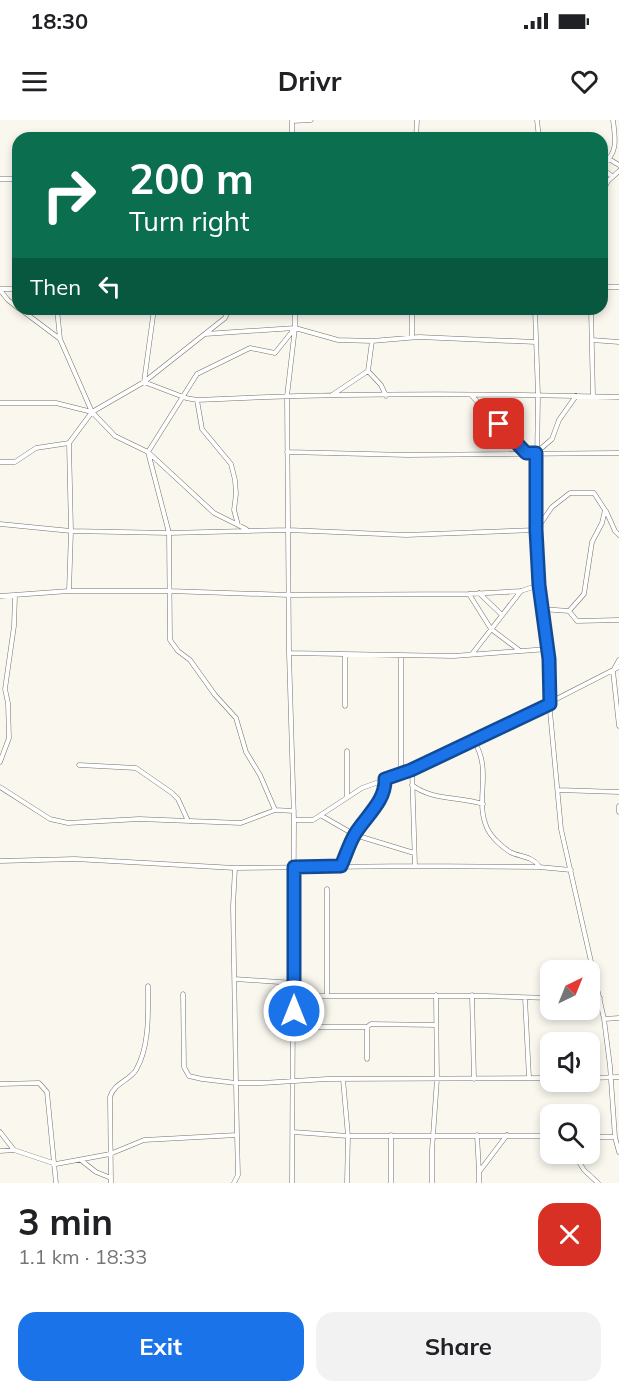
<!DOCTYPE html>
<meta charset="utf-8">
<style>
body{margin:0;font-family:Mulish,sans-serif;background:#f2f2f2;color:#202124;height:100vh;display:flex;flex-direction:column;font-size:22px;white-space:nowrap}
*{box-sizing:border-box;margin:0}
p{font-size:20px;color:#757577}
.icon{flex:none;width:33px;height:33px;fill:none;stroke:currentColor;stroke-width:2;stroke-linecap:round;stroke-linejoin:round}
.map{position:relative;height:1063px;overflow:hidden}
.details{display:flex;flex-direction:column;background:#fff;flex:1}
.details>*{flex:none}
.top-card{position:absolute;left:12px;top:12px;width:596px;height:183px;border-radius:18px;box-shadow:0 3px 9px #0003;background:#0b6e4f;color:#fff;overflow:hidden}
.needle{width:39px;rotate:43deg}
.controls{position:absolute;left:540px;top:840px;display:grid;gap:12px}
.controls a{display:grid;place-items:center;width:60px;height:60px;border-radius:12px;background:#fff;box-shadow:0 3px 9px #0003;font-size:30px}
.pin{position:absolute;display:grid;place-items:center;width:51px;height:51px;color:#fff;margin:-26px;border-radius:12px;box-shadow:0 3px 9px #0006}
.me{position:absolute;width:66px;margin:-33px;rotate:0deg;stroke-linejoin:round;filter:drop-shadow(0 0 4px #0008)}
.turn{display:flex;align-items:center;gap:21px;height:126px;padding:0 18px;font-size:27px}
.turn .icon{width:78px;height:78px;stroke-width:2.5}
.turn b{display:block;font-size:42px;line-height:51px}
.then{display:flex;align-items:center;height:57px;padding:0 18px;background:#0003;gap:12px;font-size:22px}
.round{display:grid;place-items:center;flex:none;width:63px;height:63px;border-radius:18px;background:#f2f2f2}
.summary{display:flex;align-items:center;justify-content:space-between;height:102px;padding:0 18px}
h1{font-size:36px;font-weight:700;line-height:45px}
.action{display:flex;gap:12px;margin-top:auto;padding:12px 18px}
.action a{flex:1;height:69px;border-radius:18px;background:#1a73e8;color:#fff;font-size:24px;font-weight:700;line-height:69px;text-align:center}
.action a+a{background:#f2f2f2;color:#202124}
.status{display:flex;justify-content:space-between;align-items:center;height:42px;padding:0 30px;background:#fff;direction:ltr}
.status svg{height:16px;fill:currentColor}
header{display:flex;justify-content:space-between;align-items:center;height:78px;padding:0 18px;background:#fff;font-size:27px;font-weight:700}
.map>svg:first-child{display:block}
</style>
<div class="status"><b>18:30</b><svg viewBox="0 0 49 12"><path d="M0 12V9h3v3zM5 12V6h3v6zM10 12V3h3v9zM15 12V0h3v12zM26 1h20v11H26zM47 4h2v5h-2z"/></svg></div>
<header><svg class="icon" aria-label="menu" viewBox="0 0 24 24"><path d="M4 6h16M4 12h16M4 18h16"/></svg>Drivr<svg class="icon" aria-label="heart" viewBox="0 0 24 24"><path d="M12 20l-8-8c-3-5 5-10 8-4 3-6 11-1 8 4z"/></svg></header>
<div class="map">
<svg width="619" height="1063" viewBox="0 0 619 1063">
<rect width="100%" height="100%" fill="#f9f7ee"/>
<g fill="none" stroke-linecap="round" stroke-linejoin="round">
<g stroke="#737169" stroke-width="5">
<path id="minor" d="M537,0l2,18
M292,1l19,-1
M292,1v17
M416,18l1,-18
M609,39l10,6
M602,44c17,-10 13,-27 11,-44
M602,49l10,7
M0,59h18
M602,72l6,-11 11,-10
M602,167h17
M0,169h18
M0,170l8,10 10,8
M20,189l40,30
M57,189l3,30 32,73 23,24 33,16 66,61 32,16
M154,189l-10,73 42,16 11,2c140,-7 281,-7 422,-3
M535,189l3,86 -2,135 3,55 10,74 -1,31 13,139 43,190 6,47 5,71 4,15
M591,189l2,87
M205,214l90,-6 43,12 34,1 47,-4 117,5
M412,217v-28
M592,220l27,2
M368,251l13,14 5,11
M332,275l36,-24 4,-30
M472,276l54,57
M197,280l5,29 29,35 4,16 1,14 -2,16 4,15
M0,283h56l36,9
M287,332l121,3 211,-2
M537,332l15,-13 7,-19 17,-24
M0,342h15l21,-14 33,-5
M606,391l9,20 4,4
M0,404l71,7 98,2 119,-3 118,5 130,-5 16,-23 18,-14h24l11,17 -3,13 -10,19 -8,52 -15,17 8,10 42,-1
M69,471l2,-60 -2,-88 23,-31 52,-30 81,-64 4,-9
M479,473l23,22
M469,474l22,35 28,21
M0,476l69,-5h100l120,4 180,-1 52,-3 18,-6
M542,489l27,2
M289,533l165,3 94,-7
M472,534l49,-63
M619,540l-6,11 6,55
M345,586v-51
M474,621c19,31 0,58 13,87 4,9 15,19 23,24 10,5 22,4 29,14
M347,631v46
M0,642l9,-24 -1,-35 -3,-14 9,-63 1,-30
M79,645l57,3 36,25 6,6 10,22
M412,650l3,96
M401,653v-117
M412,665c21,16 47,11 71,19
M0,667l50,32 18,4 71,-4 102,4 34,-13 19,1
M558,670l61,2
M619,686v6
M275,690l-15,-35 -14,-23 -10,-34 -21,-23 -25,-35 -12,-9 -8,-11 -1,-107 -21,-81 49,-78 53,-26 25,5 20,-25v-19
M322,696l33,19 59,18
M294,700h19l49,-32 50,-18 62,-29 145,-74
M0,741l75,-2 160,9 180,-2 124,1 32,3
M341,746c5,-10 8,-21 14,-30 10,-19 31,-34 30,-57
M327,769v107
M235,859l59,4
M183,874l1,73 5,9 13,3 34,4 -3,-177 2,-38
M472,875l2,84
M294,876h191l65,2
M525,878l4,80
M590,878h10
M604,899l15,-1
M294,907h73
M367,939v-32l4,-3 65,1
M590,958l29,-1
M343,959l5,57 -1,47
M0,964l39,-1 8,9 9,91
M0,1012l14,18
M293,1012l55,4h202
M391,1015v48
M477,1015l2,36
M590,1017h25
M0,1031l14,-1 42,14 54,-10 34,-14 93,-5 -1,-52h26l65,-4 223,-1
M574,1034l10,16 14,13
M82,1041l14,11 15,6
M111,1063l-1,-86c4,-14 19,-16 26,-27 14,-24 12,-58 12,-84
M234,1063l4,-8 -1,-40
M292,1063l2,-363 -5,-167 -2,-257 8,-68
M432,1063v-33l5,-71 -1,-84
M479,1063v-11l28,-37"/>
</g>
<use href="#minor" stroke="#fff" stroke-width="4"/>
</g>
<g fill="none" stroke-linecap="round" stroke-linejoin="round">
<g stroke="#114b97" stroke-width="15">
<path id="route" d="M294,891v-144l47,-1c5,-11 8,-22 14,-32 11,-18 31,-33 30,-55l26,-9 139,-66 -1,-45 -10,-74 -3,-55v-77h-10l-27,-29"/>
</g>
<use href="#route" stroke="#1a73e8" stroke-width="10"/>
</g>
</svg>
<div class="controls">
<a><svg class="needle" viewBox="-14 -14 28 28"><path d="M0-13l5 13h-10z" fill="#e53935"/><path d="M0 13l5-13h-10z" fill="#757577"/></svg></a>
<a><svg class="icon" aria-label="sound" viewBox="0 0 24 24"><path d="M4 9h4l5-4v14l-5-4H4zM17 9q2 3 0 6"/></svg></a>
<a><svg class="icon" aria-label="search" viewBox="0 0 24 24"><circle cx="10" cy="10" r="6"/><path d="M15 15l6 6"/></svg></a>
</div>
<div class="pin" style="left:499px;top:304px;background:#d93025"><svg class="icon" aria-label="arrive" viewBox="0 0 24 24"><path d="M6 21V4h12l-3 4 3 4H6"/></svg></div>
<svg class="me" style="left:294px;top:891px" viewBox="-20 -20 40 40"><circle r="17" fill="#1a73e8" stroke="#fff" stroke-width="3"/><path d="M0-11L8 9 0 5-8 9z" fill="#fff"/></svg>
<div class="top-card">
<div class="turn"><svg class="icon" aria-label="right" viewBox="0 0 24 24"><path d="M7 20v-9h11M14 6l5 5-5 5"/></svg><div><b>200 m</b>Turn right</div></div>
<div class="then">Then<svg class="icon" aria-label="left" viewBox="0 0 24 24"><path d="M17 20v-9H6M10 6l-5 5 5 5"/></svg></div>
</div>
</div>
<section class="details">
<div class="summary"><div><h1>3 min</h1><p>1.1 km · 18:33</p></div><a class="round" style="background:#d93025;color:#fff"><svg class="icon" aria-label="close" viewBox="0 0 24 24"><path d="M6 6l12 12M18 6L6 18"/></svg></a></div>
<div class="action"><a>Exit</a><a>Share</a></div>
</section>
